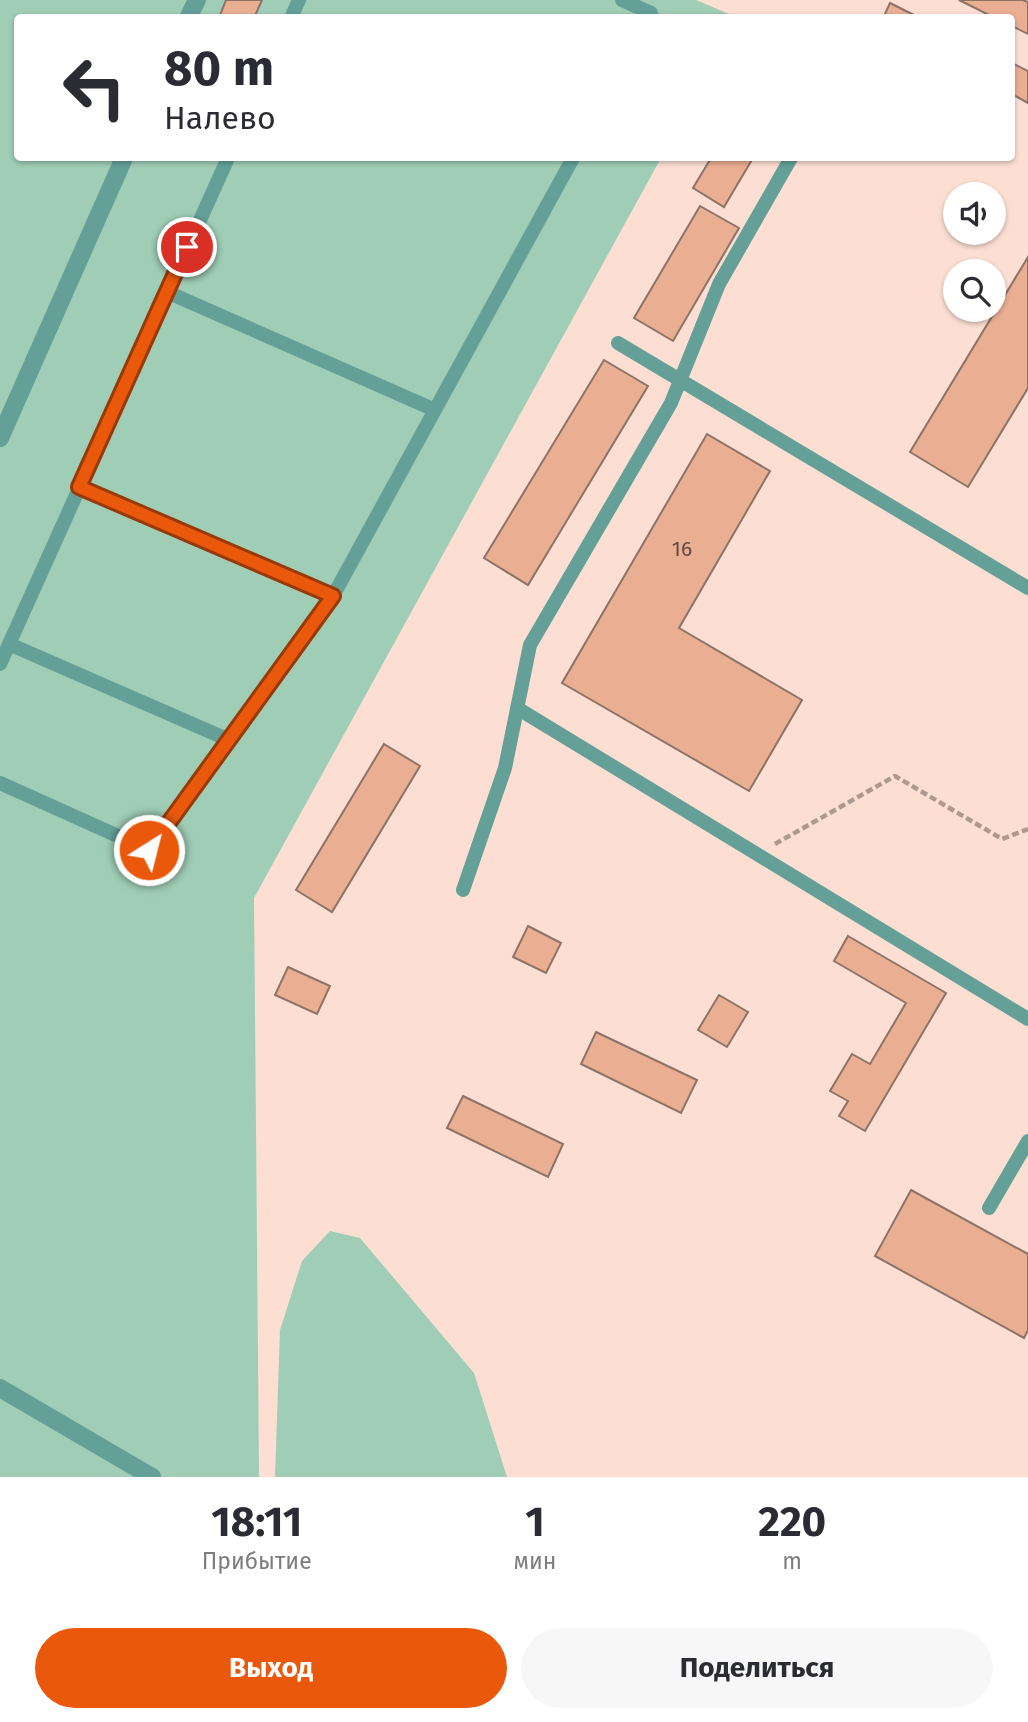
<!DOCTYPE html>
<html lang="ru">
<meta charset="utf-8">
<style>
body{margin:0;font-family:"Fira Sans",sans-serif;background:#f7f7f7;color:#2b2b33;height:100vh;display:flex;flex-direction:column;font-size:26px;white-space:nowrap}
*{box-sizing:border-box;margin:0}
p{font-size:23px;color:#7c7c81}
.icon{flex:none;width:38px;height:38px;fill:none;stroke:currentColor;stroke-width:2;stroke-linecap:round;stroke-linejoin:round}
.map{position:relative;height:1477px;overflow:hidden}
.panel{display:flex;flex-direction:column;background:#fff;flex:1}
.panel>*{flex:none}
.hud{position:absolute;left:14px;top:14px;width:1001px;height:147px;border-radius:7px;box-shadow:0 2px 5px #0004;background:#fff;color:#2b2b33;overflow:hidden}
.controls{position:absolute;left:943px;top:182px;display:grid;gap:14px}
.controls a{display:grid;place-items:center;width:63px;height:63px;border-radius:50%;background:#fff;box-shadow:0 2px 5px #0004;font-size:35px}
.pin{position:absolute;display:grid;place-items:center;width:60px;height:60px;color:#fff;margin:-30px;border:4px solid #fff;border-radius:50%;box-shadow:0 2px 7px #0007}
.me{position:absolute;width:77px;margin:-38px;rotate:36deg;stroke-linejoin:round;filter:drop-shadow(0 0 5px #0008)}
.turn{display:flex;align-items:center;gap:24px;height:147px;padding:0 35px;font-size:32px}
.turn .icon{width:91px;height:91px;stroke-width:2.5}
.turn b{display:block;font-size:49px;line-height:60px}
.eta{display:flex;justify-content:space-evenly;align-items:center;height:119px;text-align:center}
.eta b{font-size:42px;font-weight:700;line-height:49px}
.primary-button{display:flex;gap:14px;margin-top:auto;padding:14px 35px}
.primary-button a{flex:1;height:80px;border-radius:42px;background:#ea580c;color:#fff;font-size:28px;font-weight:700;line-height:80px;text-align:center}
.primary-button a+a{background:#f7f7f7;color:#2b2b33}
.map>svg:first-child{display:block}
</style>
<div class="map">
<svg width="1028" height="1477" viewBox="0 0 1028 1477">
<rect width="100%" height="100%" fill="#fcdfd2"/>
<path fill="#9fcdb6" d="M0,0h696l40,17 -718,1v140h643l-407,740 5,579h-259z
M330,1231l30,7 114,135 33,104h-232l5,-147 22,-69z"/>
<path fill="#eaae92" stroke="#8c7367" stroke-width="2" d="M226,0h36l-8,18h-35z
M959,0h64l5,2v32l-16,-8v-8h-17z
M890,3l30,15h-37z
M1012,63l16,8v32l-16,-9z
M711,158h42l-29,49 -31,-19z
M700,206l39,22 -66,113 -39,-23z
M1028,257v131l-60,99 -58,-35z
M604,360l44,26 -120,199 -44,-27z
M707,434l63,37 -91,157 123,72 -53,91 -187,-108z
M384,744l36,22 -88,146 -36,-22z
M528,926l33,17 -15,30 -33,-16z
M848,936l98,57 -81,138 -26,-15 9,-15 -18,-10 22,-37 18,10 36,-61 -72,-42z
M288,967l42,19 -13,28 -42,-19z
M719,995l29,17 -21,35 -29,-17z
M596,1032l101,48 -16,33 -100,-49z
M463,1096l100,48 -15,33 -101,-49z
M911,1190l117,64v76l-4,8 -149,-82z"/>
<g fill="none" stroke-linecap="round" stroke-linejoin="round">
<path stroke="#ae988f" stroke-width="4.5" stroke-dasharray="7 3.5" stroke-linecap="butt" d="M775,844l120,-68 107,63 26,-10"/>
<path stroke="#64a098" stroke-width="14" d="M622,0l29,13 -2,5
M291,18l8,-18
M167,292l268,118
M618,343l410,245
M79,487l254,109
M9,644l220,96
M0,664l228,-506
M517,708l511,311
M0,783l149,67 184,-254 240,-438
M463,890l42,-122 25,-123 141,-242 48,-119 72,-126
M989,1208l39,-67"/>
<path stroke="#64a098" stroke-width="18" d="M188,18l9,-18
M0,438l124,-280
M0,1388l152,89"/>
</g>
<g fill="none" stroke-linecap="round" stroke-linejoin="round">
<g stroke="#983908" stroke-width="18">
<path id="route" d="M149,850l184,-254 -254,-109 108,-240"/>
</g>
<use href="#route" stroke="#ea580c" stroke-width="12"/>
</g>
<g text-anchor="middle" dominant-baseline="central" stroke-width="5" stroke-linejoin="round" paint-order="stroke">
<g font-size="21" fill="#624b40">
<text x="682" y="549">16</text>
</g>
</g>
</svg>
<div class="controls">
<a><svg class="icon" aria-label="sound" viewBox="0 0 24 24"><path d="M4 9h4l5-4v14l-5-4H4zM17 9q2 3 0 6"/></svg></a>
<a><svg class="icon" aria-label="search" viewBox="0 0 24 24"><circle cx="10" cy="10" r="6"/><path d="M15 15l6 6"/></svg></a>
</div>
<div class="pin" style="left:187px;top:247px;background:#d93025"><svg class="icon" aria-label="arrive" viewBox="0 0 24 24"><path d="M6 21V4h12l-3 4 3 4H6"/></svg></div>
<svg class="me" style="left:149px;top:850px" viewBox="-20 -20 40 40"><circle r="17" fill="#ea580c" stroke="#fff" stroke-width="3"/><path d="M0-11L8 9 0 5-8 9z" fill="#fff"/></svg>
<div class="hud">
<div class="turn"><svg class="icon" aria-label="left" viewBox="0 0 24 24"><path d="M17 20v-9H6M10 6l-5 5 5 5"/></svg><div><b>80 m</b>Налево</div></div>
</div>
</div>
<section class="panel">
<div class="eta">
<div><b>18:11</b><p>Прибытие</p></div>
<div><b>1</b><p>мин</p></div>
<div><b>220</b><p>m</p></div>
</div>
<div class="primary-button"><a>Выход</a><a>Поделиться</a></div>
</section>
